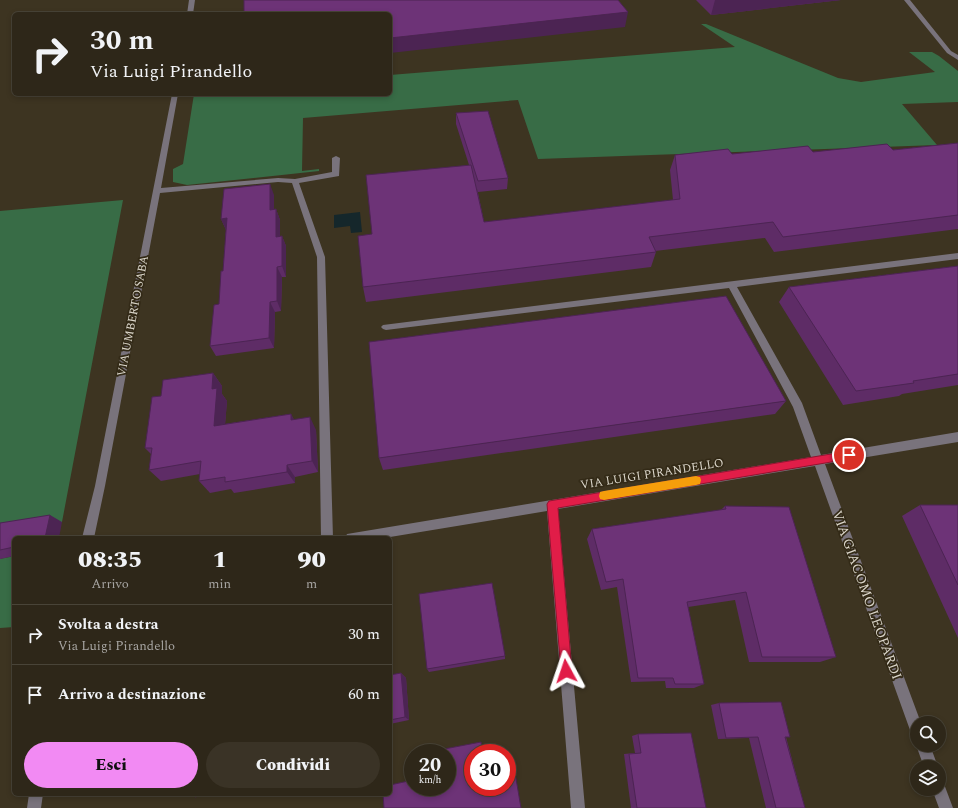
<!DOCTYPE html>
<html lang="it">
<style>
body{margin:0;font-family:Spectral,serif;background:#3a3326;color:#f1f3f6;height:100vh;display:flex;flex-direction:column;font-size:15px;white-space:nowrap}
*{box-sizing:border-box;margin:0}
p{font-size:13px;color:#a7a5a2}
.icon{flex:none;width:22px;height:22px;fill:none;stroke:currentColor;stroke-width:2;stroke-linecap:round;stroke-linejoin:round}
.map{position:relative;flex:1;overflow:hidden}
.panel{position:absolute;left:12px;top:536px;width:380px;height:260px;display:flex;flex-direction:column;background:#2e2719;border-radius:6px;box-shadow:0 2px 6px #0003,0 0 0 1px #494438}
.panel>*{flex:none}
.banner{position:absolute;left:12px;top:12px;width:380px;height:84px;border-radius:6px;box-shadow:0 2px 6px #0003,0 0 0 1px #494438;background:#2e2719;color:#f1f3f6;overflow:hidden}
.fabs{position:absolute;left:910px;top:716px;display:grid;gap:8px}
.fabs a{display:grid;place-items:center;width:36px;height:36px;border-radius:50%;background:#2e2719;box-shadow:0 2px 6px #0003,0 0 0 1px #494438;font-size:20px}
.speed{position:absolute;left:404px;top:744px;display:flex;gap:8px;font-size:20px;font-weight:700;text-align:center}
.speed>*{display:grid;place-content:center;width:52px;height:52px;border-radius:50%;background:#2e2719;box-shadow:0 2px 6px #0003,0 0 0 1px #494438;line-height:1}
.speed small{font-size:10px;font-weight:400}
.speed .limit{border:6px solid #d22;background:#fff;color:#111}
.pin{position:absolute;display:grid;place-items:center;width:34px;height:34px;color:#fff;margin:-17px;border:2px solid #fff;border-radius:50%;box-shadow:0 1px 4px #0007}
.me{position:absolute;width:44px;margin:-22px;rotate:355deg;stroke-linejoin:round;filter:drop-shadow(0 0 3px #0008)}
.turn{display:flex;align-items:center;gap:14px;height:84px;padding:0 12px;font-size:18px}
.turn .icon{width:52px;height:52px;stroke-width:2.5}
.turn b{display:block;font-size:28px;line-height:34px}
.eta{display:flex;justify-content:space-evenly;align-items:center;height:68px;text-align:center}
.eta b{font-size:24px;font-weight:800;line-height:28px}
.action{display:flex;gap:8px;margin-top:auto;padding:8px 12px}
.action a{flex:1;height:46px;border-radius:24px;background:#f28af3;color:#111;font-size:16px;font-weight:800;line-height:46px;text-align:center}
.action a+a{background:#3a3326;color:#f1f3f6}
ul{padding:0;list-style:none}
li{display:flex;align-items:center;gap:12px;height:60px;padding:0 12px;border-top:1px solid #494438}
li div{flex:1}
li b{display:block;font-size:15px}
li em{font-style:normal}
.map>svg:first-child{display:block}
</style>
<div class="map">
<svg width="958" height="808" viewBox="0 0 958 808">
<rect width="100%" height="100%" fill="#3d3421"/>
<path fill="#386c46" d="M701,24h5l132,54 23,4 74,-10 -26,-20h23l7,4 19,15v31l-56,2 35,41 -399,14 -20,-59 -215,18 -1,53 17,-2v2l-132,14 -14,-3v-13l10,-5 11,-70h196v-19l345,-28z
M123,200l-61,322 -59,10 -3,10v-331z
M14,556v71l-14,1v-69z"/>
<path fill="#15272b" d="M360,212l2,20 -11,1 -1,-7 -16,2v-13z"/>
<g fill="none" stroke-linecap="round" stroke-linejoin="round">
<path fill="#79737c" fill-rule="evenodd" d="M189,0h6l-2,14h-6z
M904,0h6l41,51 7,4v5l-11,-7z
M172,94h6l-17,94 117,-10 17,1 37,-7v-14l4,-2 4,2 -1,18 -40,7 26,74 8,281h-12l-4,-281 -25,-74 -14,-1 -118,11 -55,293 -11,52h-12l13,-52z
M958,253v6l-221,28 65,116 19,52 137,-23v10l-133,22 96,259h-4v14l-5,-2 -2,-5 -95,-264 -257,43 27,299h-14l-24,-297 -163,27h-39l2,-4 464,-77 -18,-50 -64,-119 -343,42 -3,-1 -2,-2 2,-2z
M917,743v2h13l8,22h-14l-8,-22z
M939,782l5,2 9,24h-14l-7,-19h7z
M29,794h14l-2,14h-14z"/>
</g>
<path fill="#5e2c66" d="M696,0h145l-130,15z
M456,113l52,65 -1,11 -29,3 -1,-4 7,34 189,-22 -3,-30 5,-15 57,-1 161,-4 65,-7v86l-184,23 -9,-14 -110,13 1,1 -5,15 -285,35 -3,-15 9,-53 97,-69 -13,-41z
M274,195v15l2,-1 4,11v16h2l4,10v31h-4l-1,34 -6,1 -1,36 -58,8 -6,-10 9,-42 4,-33 3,-41 -5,-11z
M958,266v119l-56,9 -3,2 -56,9 -64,-103 10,-15z
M213,373l9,13v8l5,7 -2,23 66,-10 3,6 22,10 2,42 -23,5v6l-61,10 -3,-4 -21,4 -11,-12 1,-7 -39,7 -12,-11 2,-16 -6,-6 16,-52z
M786,401l-11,13 -392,56 -4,-12z
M920,505h38v133l-56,-122z
M725,506l111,151 -16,5h-71l-14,-62 -47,7 16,77 -10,4h-28l-1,-7 -34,1 -14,-95 -16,3 -14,-51 5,-10 129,-19z
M62,522l-48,16v18l-14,3v-36z
M505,656v3l-76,13 -2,-3z
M401,673l5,5 3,42 -19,4v-49z
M719,703l71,34h-4l19,71h-39l-17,-70 -31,1 -7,-34z
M638,734l68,74h-75l-7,-54 11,-1 -3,-17z
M195,794h21l-21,3z"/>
<path fill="#4c2453" d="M715,0h126l-130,15z
M628,12l-3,15 -235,26v-15z
M270,184l4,11v26l-4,-11z
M276,209l4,11v27l-4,-10z
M227,218l5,11 -6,1 -5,-11z
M282,236l4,10v31l-4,-11z
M277,267l5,10 -1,34 -4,-10z
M270,302l5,10 -1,36 -5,-10z
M213,373l9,13v8l5,7 -3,38 -10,-13 -2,-37z
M291,414l7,13 -7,-7z
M310,417l6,13 2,42 -6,-11z
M287,465l8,12v6l-8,-11z
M50,515l12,7 -3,16h-14z
M401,673l5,5 3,42 -4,-3z"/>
<path fill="#6d3377" stroke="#4c2453" d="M244,0h374l10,12 -238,26v-24h-146z
M488,111l20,67 -30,3 -22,-68z
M958,143v72l-175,22 -10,-15 -124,15 7,15 -293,35 -5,-51 14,-2 -6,-59 105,-10 13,57 196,-23 -5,-44 53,-6 4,5 76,-8 5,6 74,-8 6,6z
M270,184v26l6,-1v28l6,-1v30l-5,1v34l-7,1 -1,36 -59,8 4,-41 5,-1 2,-33h2l4,-53 -6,1 3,-30z
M958,266v108l-45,7 1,2 -58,8 -67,-104z
M726,296l60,105 -407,57 -10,-116z
M213,373l-1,16 5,-1 -3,38 77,-12v6l19,-3 2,44 -25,4v7l-62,10v-5l-26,4 2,-20 -52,9 3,-22h-7l7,-51 9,-1 2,-16z
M920,505h38v80z
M725,506l64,1 47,150h-74l-16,-65 -59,10 17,82h-29l-2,-6h-35l-15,-99 -17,3 -14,-53 134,-20z
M50,515l-5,23h-31v9l-14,3v-27z
M492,583l13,73 -78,13 -8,-75z
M401,673l4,44 -15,3v-45z
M781,702l9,35h-5l20,71h-29l-18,-71 -32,1 -7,-35z
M691,733l15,75h-69l-8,-54 12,-1 -3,-19z
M481,742l2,11h-10v34h34v-25l6,-1 8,47h-137l-1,-14h7v-9l23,-5v7h34v-34h-24z
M195,794h12l-12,3z"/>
<path fill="#e11d48" stroke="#92132f" d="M849,451l3,1 1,3 -1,3 -3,1 -291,49 14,163 -1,4 -5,2 -4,-2 -1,-4 -14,-167 2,-3z"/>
<path fill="#f59e0b" d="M696,476l4,1 1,3 -1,4 -4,1 -92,15 -4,-1 -1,-3 1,-4 4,-1z"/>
<g text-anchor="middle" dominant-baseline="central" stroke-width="3.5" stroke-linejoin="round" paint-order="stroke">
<g font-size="12" fill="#dbd6ca" stroke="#332a17">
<text transform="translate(133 316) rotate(-79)">VIA UMBERTO SABA</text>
<text transform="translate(652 474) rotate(-9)">VIA LUIGI PIRANDELLO</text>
</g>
<g font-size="14" fill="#dbd6ca" stroke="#332a17">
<text transform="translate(867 595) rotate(70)">VIA GIACOMO LEOPARDI</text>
</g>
</g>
</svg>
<div class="fabs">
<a><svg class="icon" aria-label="search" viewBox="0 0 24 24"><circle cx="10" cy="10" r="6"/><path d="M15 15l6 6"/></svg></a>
<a><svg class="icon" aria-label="layers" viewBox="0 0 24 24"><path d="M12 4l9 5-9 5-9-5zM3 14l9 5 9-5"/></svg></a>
</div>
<div class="speed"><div>20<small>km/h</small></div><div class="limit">30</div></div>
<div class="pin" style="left:849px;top:455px;background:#d93025"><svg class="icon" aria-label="arrive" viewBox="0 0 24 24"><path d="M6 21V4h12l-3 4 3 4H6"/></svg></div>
<svg class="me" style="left:566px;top:671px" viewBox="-20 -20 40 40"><path d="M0-17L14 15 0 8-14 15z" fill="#e11d48" stroke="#fff" stroke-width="4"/></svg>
<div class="banner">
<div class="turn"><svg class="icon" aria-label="right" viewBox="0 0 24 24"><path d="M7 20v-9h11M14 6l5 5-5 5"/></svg><div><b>30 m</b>Via Luigi Pirandello</div></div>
</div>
<section class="panel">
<div class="eta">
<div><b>08:35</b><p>Arrivo</p></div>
<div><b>1</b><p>min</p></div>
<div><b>90</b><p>m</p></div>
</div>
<ul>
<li><svg class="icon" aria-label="right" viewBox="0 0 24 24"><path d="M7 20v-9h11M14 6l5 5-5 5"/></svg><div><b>Svolta a destra</b><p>Via Luigi Pirandello</p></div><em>30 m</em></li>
<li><svg class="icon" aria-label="arrive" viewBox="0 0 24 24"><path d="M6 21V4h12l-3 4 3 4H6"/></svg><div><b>Arrivo a destinazione</b></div><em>60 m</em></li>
</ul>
<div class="action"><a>Esci</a><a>Condividi</a></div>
</section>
</div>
